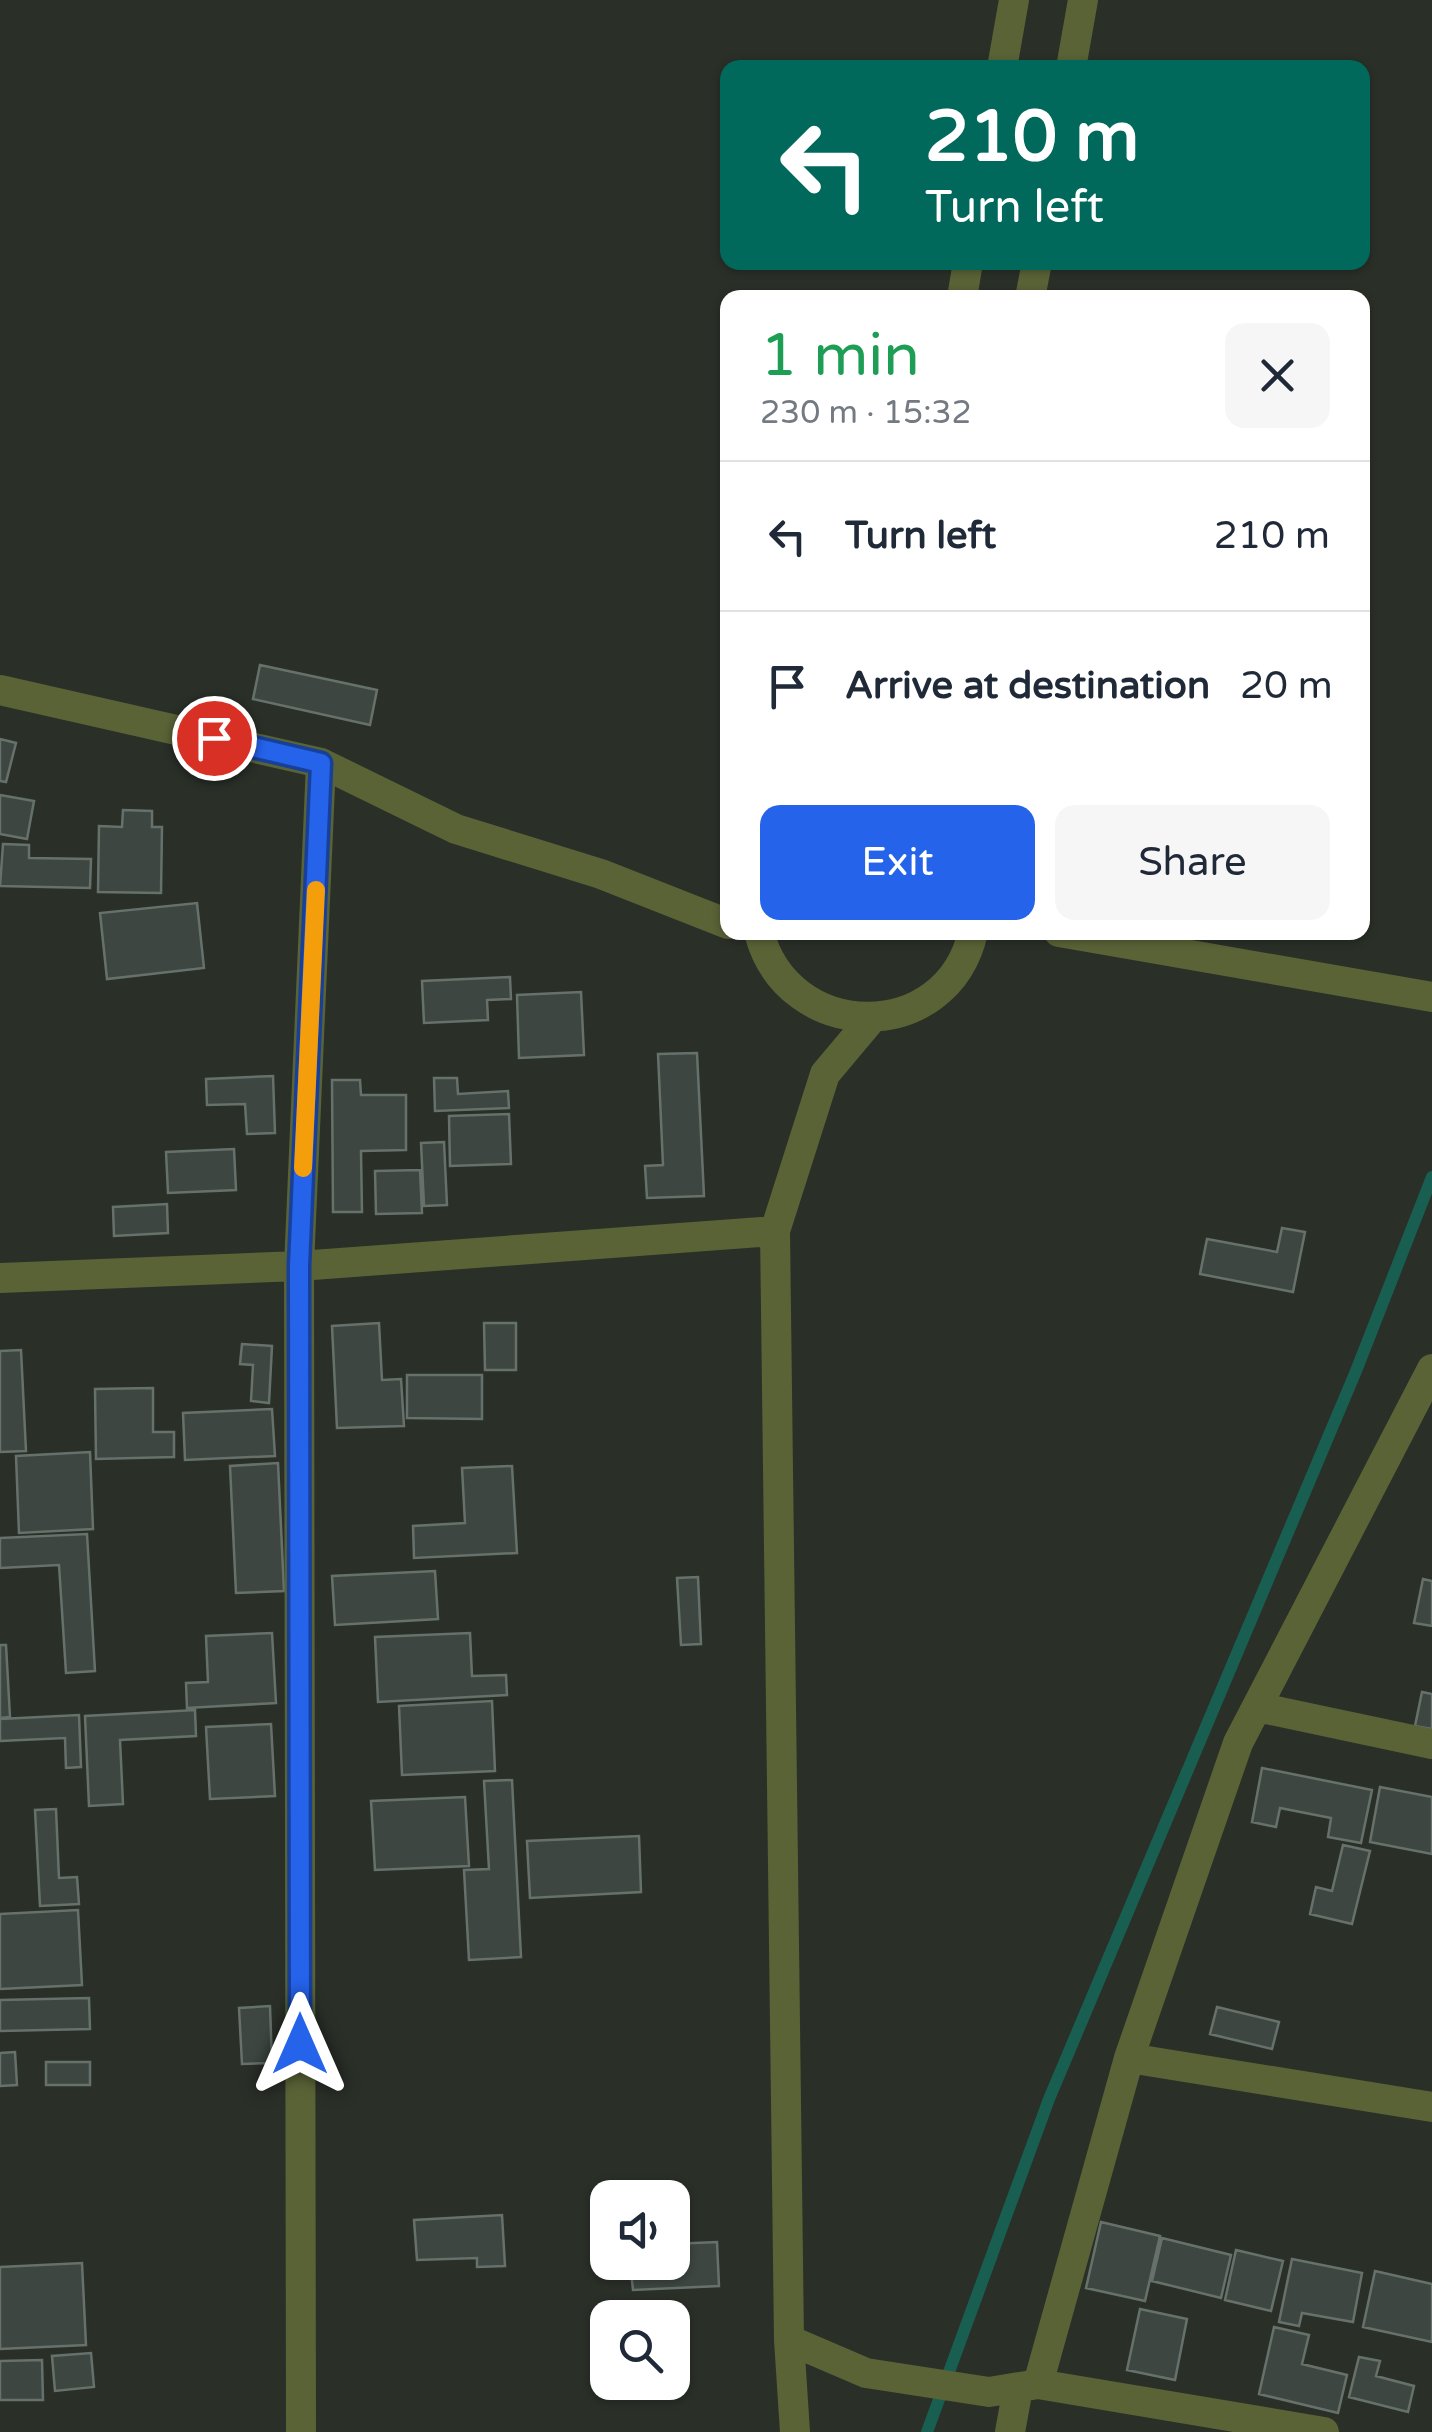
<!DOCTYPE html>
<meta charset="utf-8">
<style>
body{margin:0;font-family:"Varela Round",sans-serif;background:#f6f6f7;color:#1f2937;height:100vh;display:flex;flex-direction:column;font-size:38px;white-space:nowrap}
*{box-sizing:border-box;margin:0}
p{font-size:32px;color:#747a83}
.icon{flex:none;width:55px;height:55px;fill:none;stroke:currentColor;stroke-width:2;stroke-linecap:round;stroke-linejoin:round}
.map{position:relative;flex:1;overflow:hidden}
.details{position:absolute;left:720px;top:290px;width:650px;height:650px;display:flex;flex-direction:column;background:#fff;border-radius:20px;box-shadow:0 2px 8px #0004}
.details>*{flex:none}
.hud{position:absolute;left:720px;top:60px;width:650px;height:210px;border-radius:20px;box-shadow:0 2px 8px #0004;background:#00695c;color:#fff;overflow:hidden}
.buttons{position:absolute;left:590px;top:2180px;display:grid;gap:20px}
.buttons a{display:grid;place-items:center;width:100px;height:100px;border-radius:20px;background:#fff;box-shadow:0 2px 8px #0004;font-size:50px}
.pin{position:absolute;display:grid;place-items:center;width:85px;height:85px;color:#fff;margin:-42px;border:5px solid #fff;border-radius:50%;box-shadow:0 2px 10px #0007}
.me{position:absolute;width:110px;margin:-55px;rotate:0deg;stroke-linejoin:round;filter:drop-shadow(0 0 8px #0008)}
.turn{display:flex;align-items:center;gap:35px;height:210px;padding:0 40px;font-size:45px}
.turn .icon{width:130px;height:130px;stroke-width:2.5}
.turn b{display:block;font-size:70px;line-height:85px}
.round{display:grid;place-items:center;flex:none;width:105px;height:105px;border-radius:20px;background:#f6f6f7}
.head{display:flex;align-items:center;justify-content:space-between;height:170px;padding:0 40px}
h1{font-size:60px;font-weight:600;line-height:75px;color:#1e9e55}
.button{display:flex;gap:20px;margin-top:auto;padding:20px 40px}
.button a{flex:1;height:115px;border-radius:20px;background:#2563eb;color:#fff;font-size:40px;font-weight:600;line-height:115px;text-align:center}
.button a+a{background:#f6f6f7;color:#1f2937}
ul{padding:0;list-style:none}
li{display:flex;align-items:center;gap:30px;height:150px;padding:0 40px;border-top:2px solid #e0e1e3}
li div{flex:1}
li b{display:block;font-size:38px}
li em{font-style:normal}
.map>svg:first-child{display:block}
</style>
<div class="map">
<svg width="1432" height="2432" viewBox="0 0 1432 2432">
<rect width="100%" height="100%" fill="#2a2f28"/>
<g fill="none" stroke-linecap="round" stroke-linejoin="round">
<path stroke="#185f52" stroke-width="12" d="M927,2432l122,-333 307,-728 76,-194"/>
</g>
<path fill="#3d4640" stroke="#67716b" stroke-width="2.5" d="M260,665l117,25 -7,35 -117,-26z
M0,739l16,4 -10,39 -6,-1z
M0,795l34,6 -7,38 -27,-5z
M123,810l29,1v16h10l-1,66 -63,-1 1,-66 23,1z
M3,844l26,1v13l62,1 -1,29 -90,-2z
M197,903l7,65 -97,11 -7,-66z
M510,977l1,22 -24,1 1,20 -64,3 -2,-42z
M581,992l3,63 -65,3 -2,-63z
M697,1053l7,143 -57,2 -2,-32 18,-1 -5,-111z
M273,1076l2,57 -28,1 -2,-30 -38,1 -1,-26z
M434,1078h23l1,16 50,-3 1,17 -74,3z
M332,1080h28l1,15h45v55l-45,1 1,61h-29z
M509,1114l2,50 -61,2 -1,-50z
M444,1142l3,63 -23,1 -3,-63z
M234,1149l2,41 -68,3 -2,-41z
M420,1170l2,43 -46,1 -1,-43z
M167,1204l1,29 -54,3 -1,-29z
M1282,1228l23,4 -12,60 -93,-18 7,-35 70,13z
M379,1323l3,57 19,-1 3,47 -67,2 -5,-102z
M484,1323h32v47h-31z
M242,1344l30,2 -3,57 -18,-2 2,-36 -13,-1z
M21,1350l5,101 -26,1v-101z
M407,1375h75v44l-75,-1z
M153,1388v44h21v25l-78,2 -1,-70z
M272,1409l3,47 -90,4 -2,-47z
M90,1452l3,77 -74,4 -3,-77z
M278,1463l6,128 -48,2 -6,-127z
M512,1466l5,87 -103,5 -1,-32 52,-3 -3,-55z
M87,1534l8,137 -29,2 -7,-108 -59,3v-30z
M435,1571l3,48 -103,6 -3,-49z
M698,1577l3,67 -20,1 -4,-67z
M1423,1579l9,2v45l-18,-3z
M272,1633l4,70 -89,5 -1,-25 22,-1 -2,-46z
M470,1633l2,43 34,-1 1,20 -129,7 -3,-65z
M0,1645h6l4,72 -10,1z
M1422,1692l10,2v35l-17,-3z
M492,1701l3,70 -93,4 -3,-69z
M195,1710l1,26 -76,4 3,64 -34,2 -4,-90z
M79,1715l2,52 -15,1 -1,-30 -65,3v-22z
M271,1724l4,72 -65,3 -4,-72z
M1262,1768l110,22 -11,53 -33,-6 3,-19 -51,-10 -4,19 -24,-5z
M512,1780l9,177 -52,3 -5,-90 25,-1 -5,-88z
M1380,1787l52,10v57l-62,-12z
M465,1797l4,69 -94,4 -4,-69z
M56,1809l3,69 18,-1 2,27 -39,2 -5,-96z
M639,1836l2,56 -111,6 -3,-57z
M1343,1845l27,6 -18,73 -42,-10 6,-27 16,4z
M78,1910l4,75 -82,4v-75z
M89,1998l1,31 -90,2v-31z
M270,2006l2,57 -30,1 -3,-56z
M1217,2007l62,15 -7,27 -62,-15z
M15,2052l2,33 -17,1v-33z
M46,2062h44v23h-44z
M502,2215l3,51 -28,1v-9l-60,2 -3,-40z
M1101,2222l59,14 -15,65 -59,-13z
M1162,2238l69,17 -10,43 -69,-17z
M717,2242l2,44 -86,4 -3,-28h42v-18z
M1236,2250l47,11 -12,50 -46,-11z
M1292,2259l70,14 -9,49 -51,-9 -3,13 -20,-4z
M82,2263l4,82 -86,4v-82z
M1375,2271l57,13v58l-69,-15z
M1140,2309l47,10 -12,61 -48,-10z
M1274,2327l35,8 -7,29 45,11 -9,38 -79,-19z
M91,2353l3,34 -39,4 -3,-35z
M1359,2357l21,4 -4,15 38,10 -6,26 -59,-15z
M42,2360l1,40h-43v-39z"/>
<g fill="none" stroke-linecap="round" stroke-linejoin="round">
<path stroke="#596336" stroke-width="30" d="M1002,68l12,-68
M1071,68l12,-68
M962,298l6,-36
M1030,298l7,-36
M0,690l321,73 135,66 145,45 127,50
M759,932c28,111 188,115 214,0
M1059,932l373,65
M0,1278l299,-12 476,-35
M1257,1707l175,37
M1129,2058l303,49
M789,2340l77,33 123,19 49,-8 286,48
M1038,2384l91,-326 109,-315 194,-374
M301,2432l-2,-1166 22,-503
M795,2432l-6,-92 -14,-1109 50,-157 47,-56
M1010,2432l8,-44"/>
</g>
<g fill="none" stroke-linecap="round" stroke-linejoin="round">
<g stroke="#184099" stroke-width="25">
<path id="route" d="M214,738l107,25 -22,503 1,778"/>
</g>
<use href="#route" stroke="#2563eb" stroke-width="18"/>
<path stroke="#f59e0b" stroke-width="18" d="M303,1168l13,-278"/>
</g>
</svg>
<div class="buttons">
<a><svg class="icon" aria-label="sound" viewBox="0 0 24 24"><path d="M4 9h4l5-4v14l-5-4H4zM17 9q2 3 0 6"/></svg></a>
<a><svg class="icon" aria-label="search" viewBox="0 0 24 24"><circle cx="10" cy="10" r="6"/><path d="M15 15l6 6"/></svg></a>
</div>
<div class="pin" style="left:214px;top:738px;background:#d93025"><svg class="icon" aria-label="arrive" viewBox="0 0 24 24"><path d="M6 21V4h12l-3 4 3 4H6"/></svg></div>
<svg class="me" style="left:300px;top:2044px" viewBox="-20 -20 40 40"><path d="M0-17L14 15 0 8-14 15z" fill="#2563eb" stroke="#fff" stroke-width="4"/></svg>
<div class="hud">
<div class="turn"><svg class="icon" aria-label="left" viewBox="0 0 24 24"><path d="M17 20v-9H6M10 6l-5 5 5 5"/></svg><div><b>210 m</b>Turn left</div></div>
</div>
<section class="details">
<div class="head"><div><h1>1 min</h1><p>230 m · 15:32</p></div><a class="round"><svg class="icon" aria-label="close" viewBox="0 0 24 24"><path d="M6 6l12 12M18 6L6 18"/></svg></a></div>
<ul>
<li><svg class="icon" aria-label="left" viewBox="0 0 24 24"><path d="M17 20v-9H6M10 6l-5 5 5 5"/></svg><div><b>Turn left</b></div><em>210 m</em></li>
<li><svg class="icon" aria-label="arrive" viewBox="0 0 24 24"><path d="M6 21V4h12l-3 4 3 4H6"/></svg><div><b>Arrive at destination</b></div><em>20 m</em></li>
</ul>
<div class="button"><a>Exit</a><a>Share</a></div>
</section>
</div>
